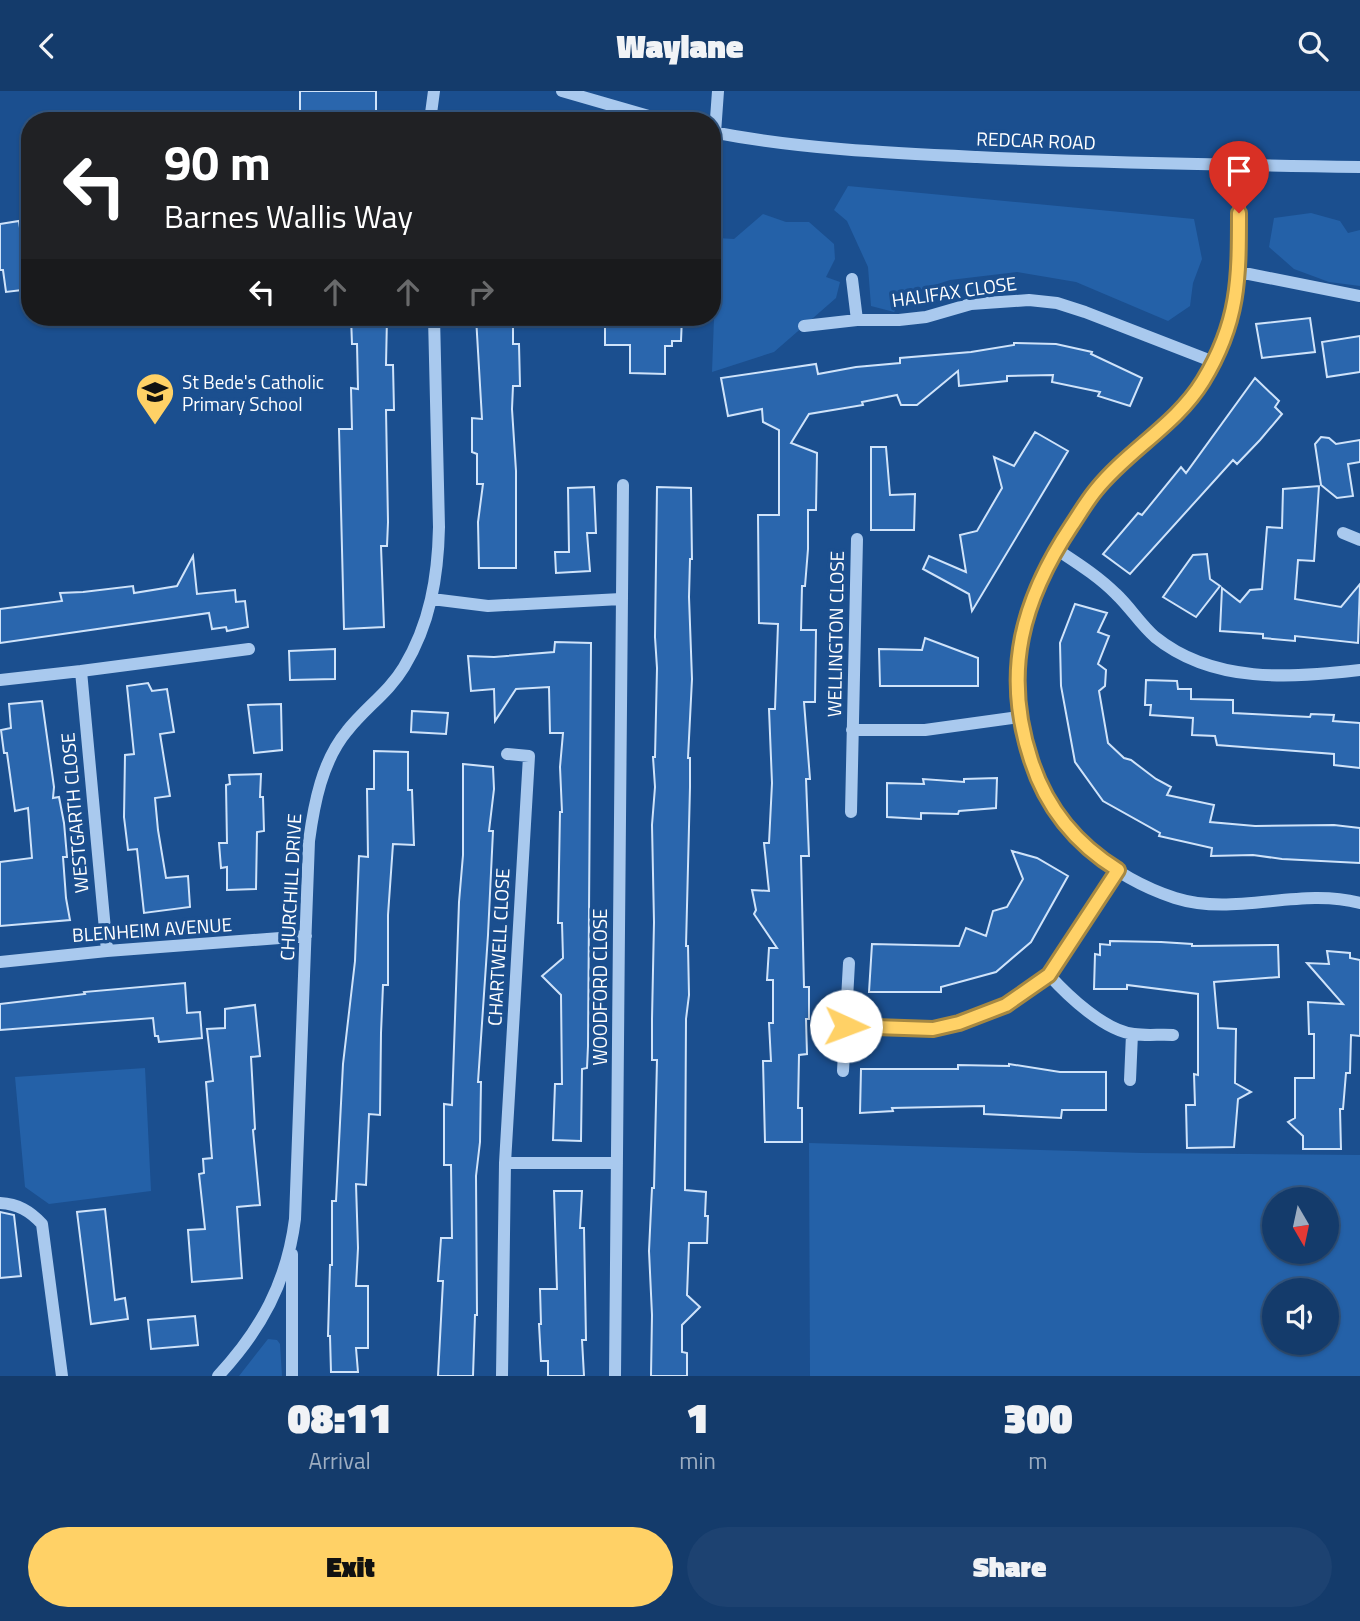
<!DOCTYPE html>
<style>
body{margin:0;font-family:"Titillium Web",sans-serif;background:#1d4271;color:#f1f3f6;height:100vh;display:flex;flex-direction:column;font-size:26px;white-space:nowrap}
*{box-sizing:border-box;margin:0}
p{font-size:23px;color:#9dadc1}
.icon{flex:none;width:38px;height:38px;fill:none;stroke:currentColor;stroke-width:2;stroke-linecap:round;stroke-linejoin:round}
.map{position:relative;height:1285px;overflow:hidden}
.details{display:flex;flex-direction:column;background:#143b6b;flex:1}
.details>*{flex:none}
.guide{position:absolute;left:21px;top:21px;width:700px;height:214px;border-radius:28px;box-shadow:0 2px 5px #0004,0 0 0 2px #33557e;background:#202124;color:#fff;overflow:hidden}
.needle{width:46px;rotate:171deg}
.controls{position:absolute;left:1262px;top:1096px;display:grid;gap:14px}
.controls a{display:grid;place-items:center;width:77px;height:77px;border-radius:50%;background:#143b6b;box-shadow:0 2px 5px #0004,0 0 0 2px #33557e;font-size:35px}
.pin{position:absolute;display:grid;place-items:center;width:60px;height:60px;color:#fff;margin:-72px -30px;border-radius:50% 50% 50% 0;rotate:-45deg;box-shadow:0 0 7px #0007}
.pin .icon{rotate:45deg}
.me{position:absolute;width:77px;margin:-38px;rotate:92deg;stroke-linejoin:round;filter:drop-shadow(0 0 5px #0008)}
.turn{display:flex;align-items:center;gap:24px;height:147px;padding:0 28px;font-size:32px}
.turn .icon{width:91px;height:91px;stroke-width:2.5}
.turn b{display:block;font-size:49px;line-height:60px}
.lanes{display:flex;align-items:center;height:66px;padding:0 28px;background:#0003;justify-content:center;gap:35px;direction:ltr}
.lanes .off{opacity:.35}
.eta{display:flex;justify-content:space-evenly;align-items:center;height:119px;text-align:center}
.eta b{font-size:42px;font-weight:800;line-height:49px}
.action{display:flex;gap:14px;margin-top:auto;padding:14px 28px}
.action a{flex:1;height:80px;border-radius:42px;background:#ffd166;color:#111;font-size:28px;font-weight:800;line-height:80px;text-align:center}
.action a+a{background:#1d4271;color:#f1f3f6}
header{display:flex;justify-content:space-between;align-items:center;height:91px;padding:0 28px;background:#143b6b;font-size:32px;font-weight:800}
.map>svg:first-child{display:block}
</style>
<header><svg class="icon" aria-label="back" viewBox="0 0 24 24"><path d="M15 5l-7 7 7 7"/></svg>Waylane<svg class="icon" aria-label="search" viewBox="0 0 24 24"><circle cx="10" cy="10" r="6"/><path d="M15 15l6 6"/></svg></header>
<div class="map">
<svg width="1360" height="1285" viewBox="0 0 1360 1285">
<rect width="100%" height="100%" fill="#1b4f8f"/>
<path fill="#2461a8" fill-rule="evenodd" d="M848,95l346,33 8,40 -9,24 -3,23 -22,15 -92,-39 -59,-10 -67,8 -43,14 -13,18 -23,-6 -3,-39 -21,-46 -13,-11z
M1311,122l29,8 8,12 12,-3v56l-31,-4 -35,-13 -25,-22 5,-29z
M763,123l23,8h23l25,22 1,15 -9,18 14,5 -4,16 -62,54 -62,20 5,-134 17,1z
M145,977l6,123 -102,13 -24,-17 -10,-110z
M809,1052l333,10 218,2v221h-550zM1274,1108h52v52h-52zM1274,1199h52v52h-52z
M268,1248l9,1 3,4 2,32h-43z"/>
<path fill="#2a66ad" stroke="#cfe3fa" stroke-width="2" d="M300,0h76v30h-76z
M19,130l1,7 10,-1v62l-24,3 -3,-22h-3v-46z
M351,226h36l-1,48h7l1,45h-8l2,112 -1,24h-6l3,81 -40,2 -5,-200h13l-1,-41 7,1 -1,-45h-5z
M476,226h37v27h6l1,42h-7l-1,23 4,62v97h-37l-1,-46 5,-38h-6v-30l-5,-2v-34l10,1z
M605,226h77l-1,24h-9v5h-7v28l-35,-1v-28h-25z
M1310,227l5,34 -53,6 -6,-34z
M1360,245v36l-33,5 -5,-35z
M1014,252l42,1 36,8 -1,2 51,24 -12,28 -32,-10 2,-4 -48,-10 1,-7 -46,1v5l-48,5 -1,-15 -41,34h-16l-4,-10 -35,7 1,3 -54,9 -18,29 26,10 -1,57h-8v39l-3,37h-3l-1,44h15l-1,72h-11l6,77h-4l3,77h-8l3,131h5v32h-3l1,35 -8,1 -1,53h4v34h-37l-2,-81h8l-2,-38h4v-43h-6l2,-32h8l-23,-34 2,-4 -4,-20 17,1 -5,-48h5l3,-60 -3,-74h6l3,-85 -19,-1 -1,-108h21v-85l-16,-8 -1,-13 -34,7 -7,-38 95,-14 2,10 38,-7 44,-4v-5l71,-6 43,-7z
M1255,287l24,23 -4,6 7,7 -22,26 -23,24 -4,-4 -103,114 -27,-20 35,-41 4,2 39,-48 5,6z
M1035,341l33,19 -96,160 -3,-17 -46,-25 6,-13 37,16 -6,-37 17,-4 25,-43 -8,-31 20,9z
M1321,346l8,1 7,6 24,-4v22l-12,2 5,32 -16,2 -16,-13 -6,-41z
M871,356h15l4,48 25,-1 -1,36h-43z
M1319,395l-5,75 -16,-1 -3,39 46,8 19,-23 -2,59 -63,-7v5l-32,-3v-4l-43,-3 2,-43 18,14 10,-12 12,-1 5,-62 15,1 1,-39z
M594,396l2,46h-9l3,38 -34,2 -1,-21h14l-1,-64z
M657,396l34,1 1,71h-2l-1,38 3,82 -4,79h2v29l-4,159h2l1,49 -3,24 -1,171 21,2 -1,24h3l-1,27h-18l-2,52 13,12 -18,18v27l5,1v23h-36l1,-61 -3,-64 3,-63h2l3,-128h-5v-41l2,-97 -2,-97 3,-38 -2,-30h2l2,-89 -2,-31z
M1207,463l3,25 10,7 -24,31 -33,-20 30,-42z
M193,465l4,38 38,-4 1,12 9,-1 3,26 -21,4 -1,-4 -14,2 -3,-16 -209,30v-34l62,-8 -2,-8 23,-1 50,-6 1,7 43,-7z
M1075,513l32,9 -9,19 11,4 -11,28 8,6 -1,16 -6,5 9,52 16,15 7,2 25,19 15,8 -4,8 47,10 -4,17 45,4 79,-1 26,3v35l-78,-4 -29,-4 -42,1 1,-8 -53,-12 1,-3 -57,-32 -28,-39 -14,-76 -1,-43z
M925,547l53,20v28h-98l-1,-37 43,1z
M555,551l36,1 -3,403 -1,22 -5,1 -1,72 -28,-1 2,-56h7l-1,-89 -19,-19 21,-18 -1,-35h-4l2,-111h2l-2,-45 3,-34h-13l-1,-46 -33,2 -21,32 -1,-32 -23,2 -3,-35 26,1 60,-5z
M335,558v30l-45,1 -1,-29z
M1146,589l31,1 1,8h13v10l42,1v13l77,4 1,-3 23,1 -1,6 27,2v45l-26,-3v-11l-117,-9 -2,-9 -23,-1 1,-17 -43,-3 1,-10h-6z
M148,592l4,8 15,-2 7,43 -14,2 10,62 -15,2 3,32 8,48 22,-2 2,31 -46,6 -7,-64 -9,1 -4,-33 1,-62 9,-1 -7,-68z
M42,610l12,86 -1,11 6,-1 5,26 3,34h-4l3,41 4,22 -70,6v-64l32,-4 -4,-50 -13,3 -8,-58h-3l-3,-23 10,-2 -2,-24z
M281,613l1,46 -28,3 -6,-48z
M412,620l36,2 -2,21 -35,-2z
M374,660l34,1v38h4l2,55 -21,-1 -5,71v70h-5l-2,48 -1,82 -11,-1 -3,71 -10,-1 2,64 -2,38h12v62h-12l2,24h-27l-1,-36h-2l2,-71h2v-64h4l7,-137 12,-103 4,-105 9,1 -1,-68h7z
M463,673l30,3 1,22 -5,42h4l-5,104 -10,147h3l-1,60 -4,34 1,139h-2l-2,61h-35l5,-95h-5l3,-43h11l-1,-73h-7v-61l8,1 7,-203 4,-47z
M261,683l-1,23h3l1,34 -7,1 -1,57 -29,1v-23l-6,1 -2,-25h8l-1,-58 4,-1 -1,-9z
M997,687l-1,30 -37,3 -1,3 -37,-1v6l-34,-2v-34l37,1 -1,-5 41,3v-3z
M1012,760l25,7 31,18 -37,66 -35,30 -55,15v5h-72l3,-48 87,2 7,-18 20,8 7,-25 14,-4 16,-28z
M1110,850l51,1 31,2v2l86,-1 1,32 -65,5 4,46 18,1 -1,54 16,9 -13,7 -4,48 -47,1 -1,-43h9l-1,-31 4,1v-81l-71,-9v4h-33l1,-35 5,1v-11l10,1z
M1327,860l23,2v5l10,2v76l-9,-1 -1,38h-4l-3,36h-3l1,40h-38v-13l-15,-14 7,-4v-40h19v-44h-5l-1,-32 35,2 -36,-41 22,1z
M185,892l2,30 13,-1 2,26 -43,4 -1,-6h-3l-2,-18 -153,12v-26l85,-10 -1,-2z
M255,914l5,51 -9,1 4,72 -2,1 7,75 -23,2 5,71 -50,4 -4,-52 17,-1 -6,-55 5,-1 -1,-14 9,-1 -6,-76 7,-1 -6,-52 18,-1v-19z
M1009,973l51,8h46v38h-44l-1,8 -77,-4v-8l-92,2 1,3 -33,2 1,-44h97v-4l51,1z
M554,1100h28l-2,37h4l2,112h-4l2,36h-36v-15h-7l-2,-37h2l-1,-35h17z
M105,1118l10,91 10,-2 3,21 -37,5 -14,-112z
M0,1121l14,3 7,61 -21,2z
M195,1225l3,29 -47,4 -3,-29z"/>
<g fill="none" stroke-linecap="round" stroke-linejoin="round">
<path stroke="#a9c9ee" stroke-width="12" d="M562,0l104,30
M430,30l4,-30
M712,41c87,17 177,21 265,25 128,6 255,8 383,10
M715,42l3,-42
M1239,74c0,59 8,125 -17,179 -12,26 -26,51 -46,71 -16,17 -36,30 -53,46 -51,48 -102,132 -107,204 -2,36 6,70 18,104 20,62 80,109 141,129 60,19 124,-11 185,5
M1239,181l121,24
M852,188l5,41
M804,235l53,-6h42l27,-3 45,-13 58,-4 28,3 28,9 129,50
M1343,442l17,7
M1056,458c21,14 42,27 60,45 14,13 24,30 39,43 58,47 136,41 205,33
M432,508l56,7 133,-7
M0,589l81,-9
M852,639h73l94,-13
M851,721l6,-273
M107,860l-26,-280 168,-22
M0,871l107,-11 199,-15
M1049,884c19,21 56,56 85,59 13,2 27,0 39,1
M846,935l87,3 26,-6 47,-18 43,-30 69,-105
M843,980l6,-108
M1130,989l2,-46
M505,1072h112
M0,1112c18,1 30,8 42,21l20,152
M218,1285c43,-46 69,-94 77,-157l14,-378c5,-37 13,-80 38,-110 18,-23 42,-39 57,-64 26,-43 34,-90 35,-140l-5,-210
M292,1285v-122
M502,1285l3,-213 24,-407 -22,-2
M615,1285l8,-891"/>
</g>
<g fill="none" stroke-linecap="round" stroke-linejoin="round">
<g stroke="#a68842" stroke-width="18">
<path id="route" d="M846,935l87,3 26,-6 47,-18 43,-30 69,-105c-42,-26 -72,-63 -87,-110 -29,-88 -9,-160 41,-235 8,-12 15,-24 24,-35 32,-40 80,-65 107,-109 36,-59 36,-102 36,-168"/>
</g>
<use href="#route" stroke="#ffd166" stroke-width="12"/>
</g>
<defs>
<g id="school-pin" transform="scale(2.0125)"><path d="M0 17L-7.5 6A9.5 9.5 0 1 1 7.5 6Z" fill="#ffd166" stroke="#1b4f8f"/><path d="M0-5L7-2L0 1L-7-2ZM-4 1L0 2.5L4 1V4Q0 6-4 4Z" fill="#111"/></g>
</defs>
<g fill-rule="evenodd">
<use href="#school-pin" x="155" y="301"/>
</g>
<g text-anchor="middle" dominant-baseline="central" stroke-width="7" stroke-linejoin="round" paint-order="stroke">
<g font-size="19" fill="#fff" stroke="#1b4f8f">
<text transform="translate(1036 49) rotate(2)">REDCAR ROAD</text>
<text transform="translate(954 200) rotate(-8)">HALIFAX CLOSE</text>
<text transform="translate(835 543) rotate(-89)">WELLINGTON CLOSE</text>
<text transform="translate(74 722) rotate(-95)">WESTGARTH CLOSE</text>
<text transform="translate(290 796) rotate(-87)">CHURCHILL DRIVE</text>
<text transform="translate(152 838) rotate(-4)">BLENHEIM AVENUE</text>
<text transform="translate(498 856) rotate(-87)">CHARTWELL CLOSE</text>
<text transform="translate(599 896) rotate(-90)">WOODFORD CLOSE</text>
</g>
<g font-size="19" fill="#fff" stroke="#1b4f8f" text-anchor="start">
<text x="182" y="290">St Bede's Catholic<tspan x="182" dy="22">Primary School</tspan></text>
</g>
</g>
</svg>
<div class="controls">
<a><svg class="needle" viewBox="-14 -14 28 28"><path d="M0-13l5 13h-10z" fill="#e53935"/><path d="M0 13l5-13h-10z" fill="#9dadc1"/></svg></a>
<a><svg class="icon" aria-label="sound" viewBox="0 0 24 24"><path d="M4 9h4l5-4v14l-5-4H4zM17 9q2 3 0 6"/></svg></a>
</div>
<div class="pin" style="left:1239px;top:122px;background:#d93025"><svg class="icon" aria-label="arrive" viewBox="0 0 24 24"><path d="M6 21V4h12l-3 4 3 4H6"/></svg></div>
<svg class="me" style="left:846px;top:935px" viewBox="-20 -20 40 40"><circle r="19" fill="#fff"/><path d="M0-13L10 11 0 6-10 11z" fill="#ffd166"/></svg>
<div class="guide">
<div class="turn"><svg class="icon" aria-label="left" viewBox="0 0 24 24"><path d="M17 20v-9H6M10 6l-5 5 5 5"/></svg><div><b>90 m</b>Barnes Wallis Way</div></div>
<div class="lanes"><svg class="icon" aria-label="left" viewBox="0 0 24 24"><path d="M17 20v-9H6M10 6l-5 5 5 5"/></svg><svg class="icon off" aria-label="ahead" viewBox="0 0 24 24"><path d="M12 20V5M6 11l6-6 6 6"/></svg><svg class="icon off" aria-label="ahead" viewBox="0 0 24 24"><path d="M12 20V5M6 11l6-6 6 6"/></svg><svg class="icon off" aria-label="right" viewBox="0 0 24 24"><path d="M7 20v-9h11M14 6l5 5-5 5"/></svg></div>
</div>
</div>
<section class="details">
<div class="eta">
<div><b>08:11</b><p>Arrival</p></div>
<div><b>1</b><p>min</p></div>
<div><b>300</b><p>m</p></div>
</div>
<div class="action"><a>Exit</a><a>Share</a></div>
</section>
